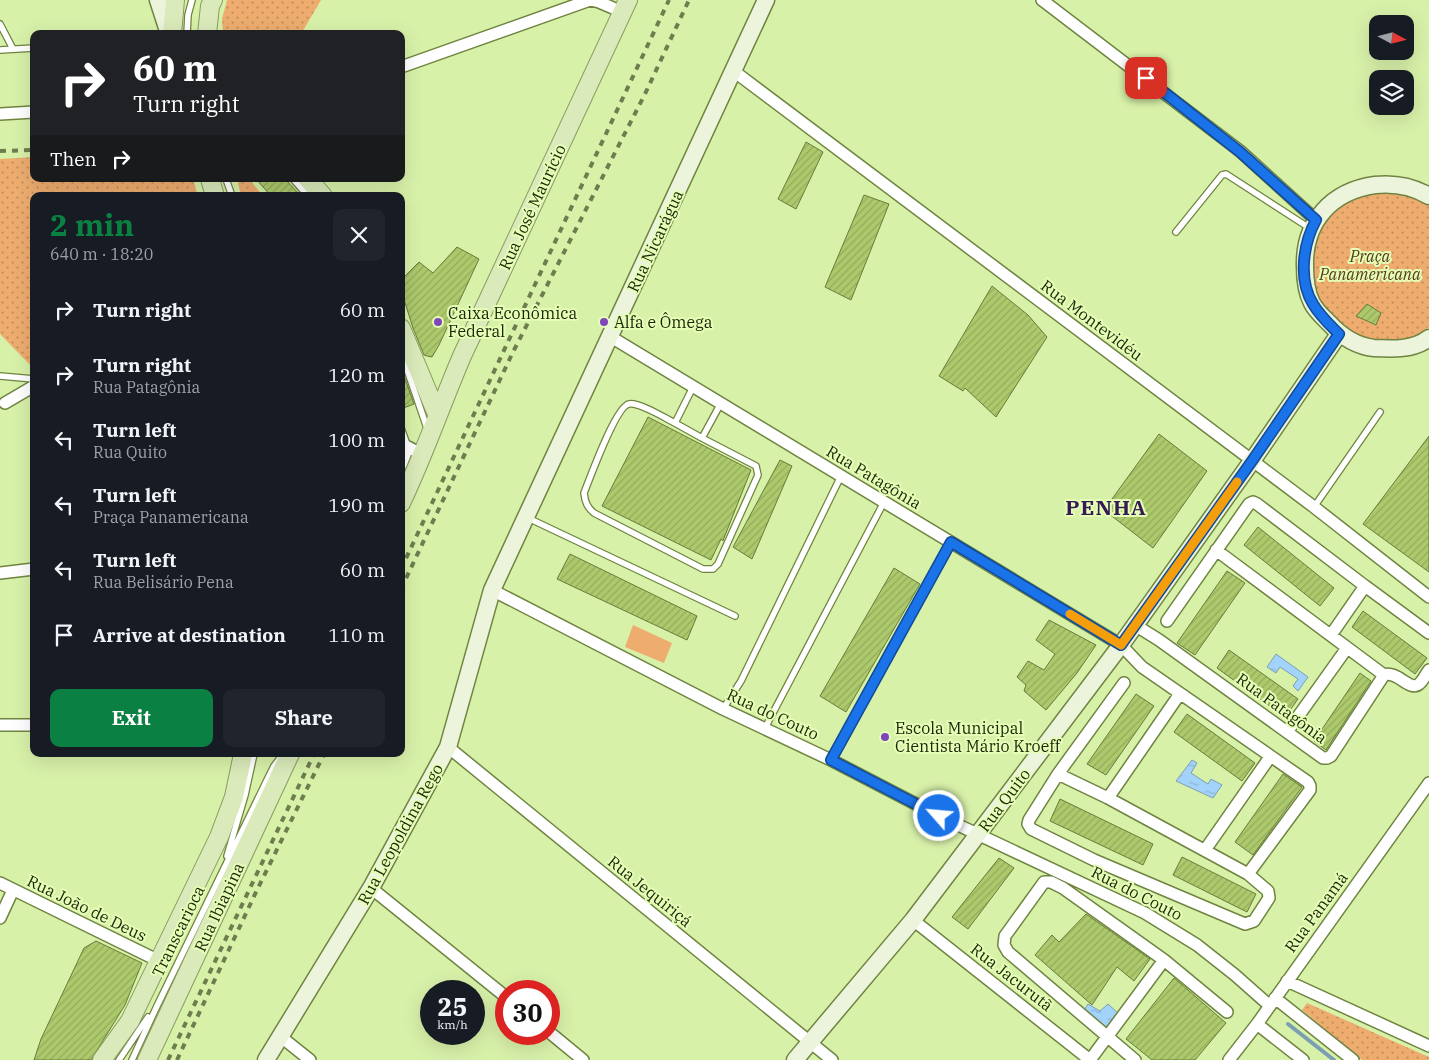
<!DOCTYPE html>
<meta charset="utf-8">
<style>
body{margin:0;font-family:"IBM Plex Serif",serif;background:#20242c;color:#f1f3f6;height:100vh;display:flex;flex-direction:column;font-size:19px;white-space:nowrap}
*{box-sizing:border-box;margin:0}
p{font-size:16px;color:#9ea1a6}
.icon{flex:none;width:28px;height:28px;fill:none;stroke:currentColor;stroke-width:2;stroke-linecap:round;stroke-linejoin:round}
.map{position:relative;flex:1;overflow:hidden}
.details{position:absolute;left:30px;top:192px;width:375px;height:565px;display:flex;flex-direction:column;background:#171b24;border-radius:10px;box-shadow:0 5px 20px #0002}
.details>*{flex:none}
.guide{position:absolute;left:30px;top:30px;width:375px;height:152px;border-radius:10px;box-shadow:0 5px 20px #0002;background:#202124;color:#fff;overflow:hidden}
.needle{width:32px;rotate:97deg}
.buttons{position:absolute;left:1369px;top:15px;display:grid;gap:10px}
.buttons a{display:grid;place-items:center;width:45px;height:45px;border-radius:10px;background:#171b24;box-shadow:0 5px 20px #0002;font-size:25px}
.speed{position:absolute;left:420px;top:980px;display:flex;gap:10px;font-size:25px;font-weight:700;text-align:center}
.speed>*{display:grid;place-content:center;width:65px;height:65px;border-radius:50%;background:#171b24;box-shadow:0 5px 20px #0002;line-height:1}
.speed small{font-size:12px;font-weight:400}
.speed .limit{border:8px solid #d22;background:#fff;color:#111}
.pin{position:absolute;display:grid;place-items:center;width:42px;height:42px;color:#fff;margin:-21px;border-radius:10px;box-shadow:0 2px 8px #0006}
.me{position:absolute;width:55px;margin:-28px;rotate:297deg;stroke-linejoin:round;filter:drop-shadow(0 0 4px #0008)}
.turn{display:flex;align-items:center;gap:18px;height:105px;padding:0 20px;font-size:22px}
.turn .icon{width:65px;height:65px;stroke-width:2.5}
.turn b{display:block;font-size:35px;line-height:42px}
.then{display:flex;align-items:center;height:48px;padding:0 20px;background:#0003;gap:10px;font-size:19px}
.round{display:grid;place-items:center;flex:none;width:52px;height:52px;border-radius:10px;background:#20242c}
.overview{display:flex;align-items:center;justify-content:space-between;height:85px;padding:0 20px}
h1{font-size:30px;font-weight:800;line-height:38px;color:#0b8043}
.primary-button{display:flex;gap:10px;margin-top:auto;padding:10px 20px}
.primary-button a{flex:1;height:58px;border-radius:10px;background:#0b8043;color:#fff;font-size:20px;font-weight:800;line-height:58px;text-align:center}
.primary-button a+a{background:#20242c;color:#f1f3f6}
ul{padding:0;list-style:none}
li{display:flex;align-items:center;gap:15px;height:65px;padding:0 20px}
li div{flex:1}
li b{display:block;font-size:19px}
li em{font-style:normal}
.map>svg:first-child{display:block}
</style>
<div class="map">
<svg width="1429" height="1060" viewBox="0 0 1429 1060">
<defs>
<pattern id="park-dots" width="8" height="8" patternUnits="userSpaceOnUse" patternTransform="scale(1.25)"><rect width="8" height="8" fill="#eead6f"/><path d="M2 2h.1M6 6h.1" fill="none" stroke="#c08d59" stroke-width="1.8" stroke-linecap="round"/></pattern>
<pattern id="water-ripples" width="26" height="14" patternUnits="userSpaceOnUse" patternTransform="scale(1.25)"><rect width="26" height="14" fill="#a3d3fb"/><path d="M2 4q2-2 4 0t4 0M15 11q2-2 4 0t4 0" fill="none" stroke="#8cb5d6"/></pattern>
<pattern id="building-hatch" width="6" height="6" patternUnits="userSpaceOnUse" patternTransform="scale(1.25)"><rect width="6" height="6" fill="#acc96c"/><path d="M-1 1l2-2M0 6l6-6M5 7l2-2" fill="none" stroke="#94ac5c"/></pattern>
</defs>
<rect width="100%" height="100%" fill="#d8f1a9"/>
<path fill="#eead6f" d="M633,625l39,18 -8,20 -39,-16z"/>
<path fill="url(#park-dots)" d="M227,0h94l-20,34h-78l-1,-15z
M34,157v22h159l5,17h-164v173l-34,-35v-175z
M237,179h12l14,17h-22z
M1389,189l25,5 15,10v123c-23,19 -60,18 -85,0 -5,-3 -9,-9 -13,-14 -4,-4 -9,-9 -12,-14 -16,-31 -6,-72 20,-94 13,-12 33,-14 50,-16z
M1307,1003l122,54v3h-67l-60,-50z"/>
<path fill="url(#water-ripples)" stroke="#7b9fb2" d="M1276,654l32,23 -10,14 -5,-5 5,-7 -18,-12 -4,6 -9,-6z
M1192,760l5,3 -6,10 17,11 3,-5 11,6 -9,13 -37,-17z
M1088,1004l12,7 8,-7 11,10 -11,15 -25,-17z"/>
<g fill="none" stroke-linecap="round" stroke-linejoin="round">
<path stroke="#7b9fb2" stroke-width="4" d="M1288,1024l46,36"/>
</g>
<path fill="url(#building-hatch)" stroke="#677c39" d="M806,142l17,10 -27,57 -18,-10z
M256,179h29l16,17h-30z
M864,195l25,9 -38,96 -26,-13z
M457,247l22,12 -40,86 -7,12 -5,-1 -3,-1 -11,-27 -12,-38v-10l18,-18 14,11z
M992,286l36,29 19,22 -51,80 -31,-29 -2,3 -24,-15z
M1367,304l14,9 -5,12 -20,-9z
M401,367l13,37 -13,5z
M648,417l103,53 -27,68 -1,3 -2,-2 -10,21 -109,-54z
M1159,434l48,37 -54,77 -49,-38z
M1429,436v136l-66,-48z
M780,460l12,6 -40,93 -19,-12z
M1258,527l76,61 -14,18 -76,-61z
M570,554l127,62 -10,24 -130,-61z
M894,568l26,16 -74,128 -26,-16z
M1227,571l18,12 -50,72 -18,-12z
M1363,611l64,47 -12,16 -63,-47z
M1049,620l47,25 -19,28 -31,37 -22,-19 2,-6 -9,-8 11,-16 16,9 11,-16 -19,-14z
M1229,650l69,49 -13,18 -68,-49z
M1360,673l11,8 -45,69 -12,-9z
M1136,694l18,12 -48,69 -19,-11z
M1187,714l68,49 -13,18 -68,-49z
M1283,774l19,13 -49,68 -18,-13z
M1060,799l93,45 -10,21 -93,-44z
M1182,857l74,37 -9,18 -74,-37z
M999,858l15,10 -46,61 -16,-12z
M1086,914l64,45 -16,22 -17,-14 -25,38 -57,-50 17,-20 7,7z
M96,941l46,22 -17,42 -34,55h-57l7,-21 43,-91z
M1174,978l52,45 -31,37h-43l-26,-21z"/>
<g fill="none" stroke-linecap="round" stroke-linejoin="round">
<g stroke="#6f8440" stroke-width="8">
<path id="lane" d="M0,24l13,25
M187,34l1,-19 4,-15
M0,50l34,-2
M226,179l6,17
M293,179l15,17
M1176,232l46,-57 4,-1 85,55
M401,352l26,76
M0,376l34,3
M693,387l-18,36c-10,-5 -36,-21 -46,-19 -13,2 -39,74 -45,89 1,9 3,14 10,20l109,56h10l5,-5 40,-89 -2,-9 -54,-28 19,-35
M675,423l27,15
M401,428l7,19
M1314,507l66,-95
M528,518l207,98
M723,709l18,-28 100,-205
M765,728l119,-226
M831,760l120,-218
M227,856l18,-61 9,-41
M119,1060l29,-43
M132,1060l25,-54 112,-230 5,-10 7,-9"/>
</g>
<g stroke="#6f8440" stroke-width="14">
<path id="street" d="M591,0l8,2 14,6
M1042,0l198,151 76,69
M401,67l189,-67
M732,72l7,3 575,432 115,90
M0,114l34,-2
M611,337l510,308 21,22 166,115 2,4v4l-62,84 20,17 1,7 -15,23 -9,3 -19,-8 -132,-56 -63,-31 -3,-5 1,-4 29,-46 66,-91
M5,403l29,-17
M401,465l7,-18 15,8
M1216,550l168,125c13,-5 26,17 35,9 4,-3 7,-10 10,-14
M0,573l34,-4
M1365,586l64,47
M492,590l231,119 108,51 108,56 206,97 52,32 38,30 35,31
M1167,621l82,-117 4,-2 4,2 108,82 -34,49
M1135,625l24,15 164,118h4l4,-2 53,-81
M0,725h34
M1287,732l60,-84
M448,747l384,313
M1058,774l50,24 140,76
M1108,798l71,-103
M1205,850l65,-93
M0,883l159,78
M371,888l135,109
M0,918l13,-28
M913,920l177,140
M1287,981l142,65
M1275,998l78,62
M1257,1024l46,36
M549,1032l34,28
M280,1036l30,24
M1090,1060l74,-100
M1135,1060l-127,-108 -4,-7 1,-9 39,-54h7l12,6 101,72 63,52
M1229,1060l28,-36 172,-241"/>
</g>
<g stroke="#6f8440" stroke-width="19">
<path id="secondary" d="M158,0l11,34
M1429,196c-17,-10 -35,-13 -54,-11 -43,6 -71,36 -70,81 0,12 1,26 7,37 4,8 11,14 17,20 12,13 27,23 45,25 19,1 40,2 55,-10
M266,1060l105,-172 77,-141 44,-157 274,-590
M795,1060l118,-140 208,-275 131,-184 87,-127"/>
</g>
<g stroke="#889c5e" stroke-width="20">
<path id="primary" d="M172,34l3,-34
M207,34l3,-28 3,-6
M210,179l5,17
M308,179l15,17
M401,328l36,86
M401,503c23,-48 40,-98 61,-147l166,-356
M102,1060l28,-39 89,-184 15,-40 9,-43
M147,1060l143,-306"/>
</g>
<use href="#lane" stroke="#fff" stroke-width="5.5"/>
<use href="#street" stroke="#fff" stroke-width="11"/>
<use href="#secondary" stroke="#ecf4dc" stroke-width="16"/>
<use href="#primary" stroke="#daeaba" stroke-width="18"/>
<path stroke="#6e7d4e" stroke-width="4" stroke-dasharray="6 6" stroke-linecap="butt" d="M0,151l34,-1
M401,569l268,-569
M401,589l112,-237 132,-258 44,-94
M168,1060l146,-306
M177,1060l80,-170 67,-136"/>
</g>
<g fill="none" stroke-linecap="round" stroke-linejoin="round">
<g stroke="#114b97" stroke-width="12">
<path id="route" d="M939,816l-108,-56 120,-218 170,103 131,-184 87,-127c-9,-9 -19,-18 -26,-30 -15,-24 -10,-60 3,-84l-76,-68 -94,-74"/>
</g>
<use href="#route" stroke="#1a73e8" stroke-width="9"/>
<path stroke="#f59e0b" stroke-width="9" d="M1070,614l51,31 116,-163"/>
</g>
<g fill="#8045bb" stroke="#e5feb6" stroke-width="2">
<circle cx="438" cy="322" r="5"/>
<circle cx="604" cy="322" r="5"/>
<circle cx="885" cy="737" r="5"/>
</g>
<g text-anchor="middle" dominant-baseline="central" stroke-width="4" stroke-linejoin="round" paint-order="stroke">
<g font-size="16" fill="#1d2509" stroke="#e5feb6">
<text transform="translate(532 207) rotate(-65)">Rua José Maurício</text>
<text transform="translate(655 241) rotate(-65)">Rua Nicarágua</text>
<text transform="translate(1092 320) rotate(37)">Rua Montevidéu</text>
<text transform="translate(874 477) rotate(31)">Rua Patagônia</text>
<text transform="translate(1282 708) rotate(36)">Rua Patagônia</text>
<text transform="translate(773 714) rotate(25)">Rua do Couto</text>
<text transform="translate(1004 800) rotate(-53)">Rua Quito</text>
<text transform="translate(400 834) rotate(-61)">Rua Leopoldina Rego</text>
<text transform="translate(650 891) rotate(39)">Rua Jequiriçá</text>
<text transform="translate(1137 893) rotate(27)">Rua do Couto</text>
<text transform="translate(219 907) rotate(-65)">Rua Ibiapina</text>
<text transform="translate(87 908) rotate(26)">Rua João de Deus</text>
<text transform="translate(1316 912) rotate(-54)">Rua Panamá</text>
<text transform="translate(178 931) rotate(-64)">Transcarioca</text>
<text transform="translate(1012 977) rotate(38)">Rua Jacurutã</text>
</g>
<g font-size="16" font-style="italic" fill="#593b1c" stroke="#e5feb6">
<text x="1370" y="256">Praça<tspan x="1370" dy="18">Panamericana</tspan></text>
</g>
<g font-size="16" fill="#1d2509" stroke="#e5feb6" text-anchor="start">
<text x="448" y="313">Caixa Econômica<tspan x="448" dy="18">Federal</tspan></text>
<text x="614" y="322">Alfa e Ômega</text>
<text x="895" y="728">Escola Municipal<tspan x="895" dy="18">Cientista Mário Kroeff</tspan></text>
</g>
<g font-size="21" font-weight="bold" letter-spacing="1" fill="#361a53" stroke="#e5feb6">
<text x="1106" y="507">PENHA</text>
</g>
</g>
</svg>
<div class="buttons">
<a><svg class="needle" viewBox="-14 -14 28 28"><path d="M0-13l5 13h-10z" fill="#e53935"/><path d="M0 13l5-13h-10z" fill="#9ea1a6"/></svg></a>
<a><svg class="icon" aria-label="layers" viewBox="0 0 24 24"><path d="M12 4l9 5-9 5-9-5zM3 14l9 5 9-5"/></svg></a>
</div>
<div class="speed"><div>25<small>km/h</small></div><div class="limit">30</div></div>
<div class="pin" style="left:1146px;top:78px;background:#d93025"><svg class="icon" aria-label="arrive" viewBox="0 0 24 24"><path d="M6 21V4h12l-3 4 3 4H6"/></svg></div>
<svg class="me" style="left:939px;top:816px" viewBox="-20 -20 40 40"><circle r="17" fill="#1a73e8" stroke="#fff" stroke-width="3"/><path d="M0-11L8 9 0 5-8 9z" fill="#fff"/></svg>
<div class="guide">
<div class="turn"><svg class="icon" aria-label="right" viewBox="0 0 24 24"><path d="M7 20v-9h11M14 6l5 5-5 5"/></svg><div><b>60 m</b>Turn right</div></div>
<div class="then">Then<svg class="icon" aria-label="right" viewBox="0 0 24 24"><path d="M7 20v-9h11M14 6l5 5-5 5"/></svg></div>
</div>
<section class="details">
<div class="overview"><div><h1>2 min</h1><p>640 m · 18:20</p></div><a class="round"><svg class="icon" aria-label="close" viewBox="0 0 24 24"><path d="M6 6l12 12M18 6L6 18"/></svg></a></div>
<ul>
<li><svg class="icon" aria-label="right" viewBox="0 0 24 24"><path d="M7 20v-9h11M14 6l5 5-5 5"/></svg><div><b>Turn right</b></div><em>60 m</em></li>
<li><svg class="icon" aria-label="right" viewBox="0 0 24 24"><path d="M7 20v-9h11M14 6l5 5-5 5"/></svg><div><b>Turn right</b><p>Rua Patagônia</p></div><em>120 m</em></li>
<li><svg class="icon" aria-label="left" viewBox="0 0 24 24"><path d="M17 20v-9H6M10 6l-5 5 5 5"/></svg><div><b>Turn left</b><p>Rua Quito</p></div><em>100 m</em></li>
<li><svg class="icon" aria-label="left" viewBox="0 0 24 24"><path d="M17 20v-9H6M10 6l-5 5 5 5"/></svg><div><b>Turn left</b><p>Praça Panamericana</p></div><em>190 m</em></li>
<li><svg class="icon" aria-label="left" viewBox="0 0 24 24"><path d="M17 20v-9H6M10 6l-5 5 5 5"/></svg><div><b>Turn left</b><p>Rua Belisário Pena</p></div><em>60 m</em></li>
<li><svg class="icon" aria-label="arrive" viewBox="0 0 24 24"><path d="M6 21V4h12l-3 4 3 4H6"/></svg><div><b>Arrive at destination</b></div><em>110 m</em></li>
</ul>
<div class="primary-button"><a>Exit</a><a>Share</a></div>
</section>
</div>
